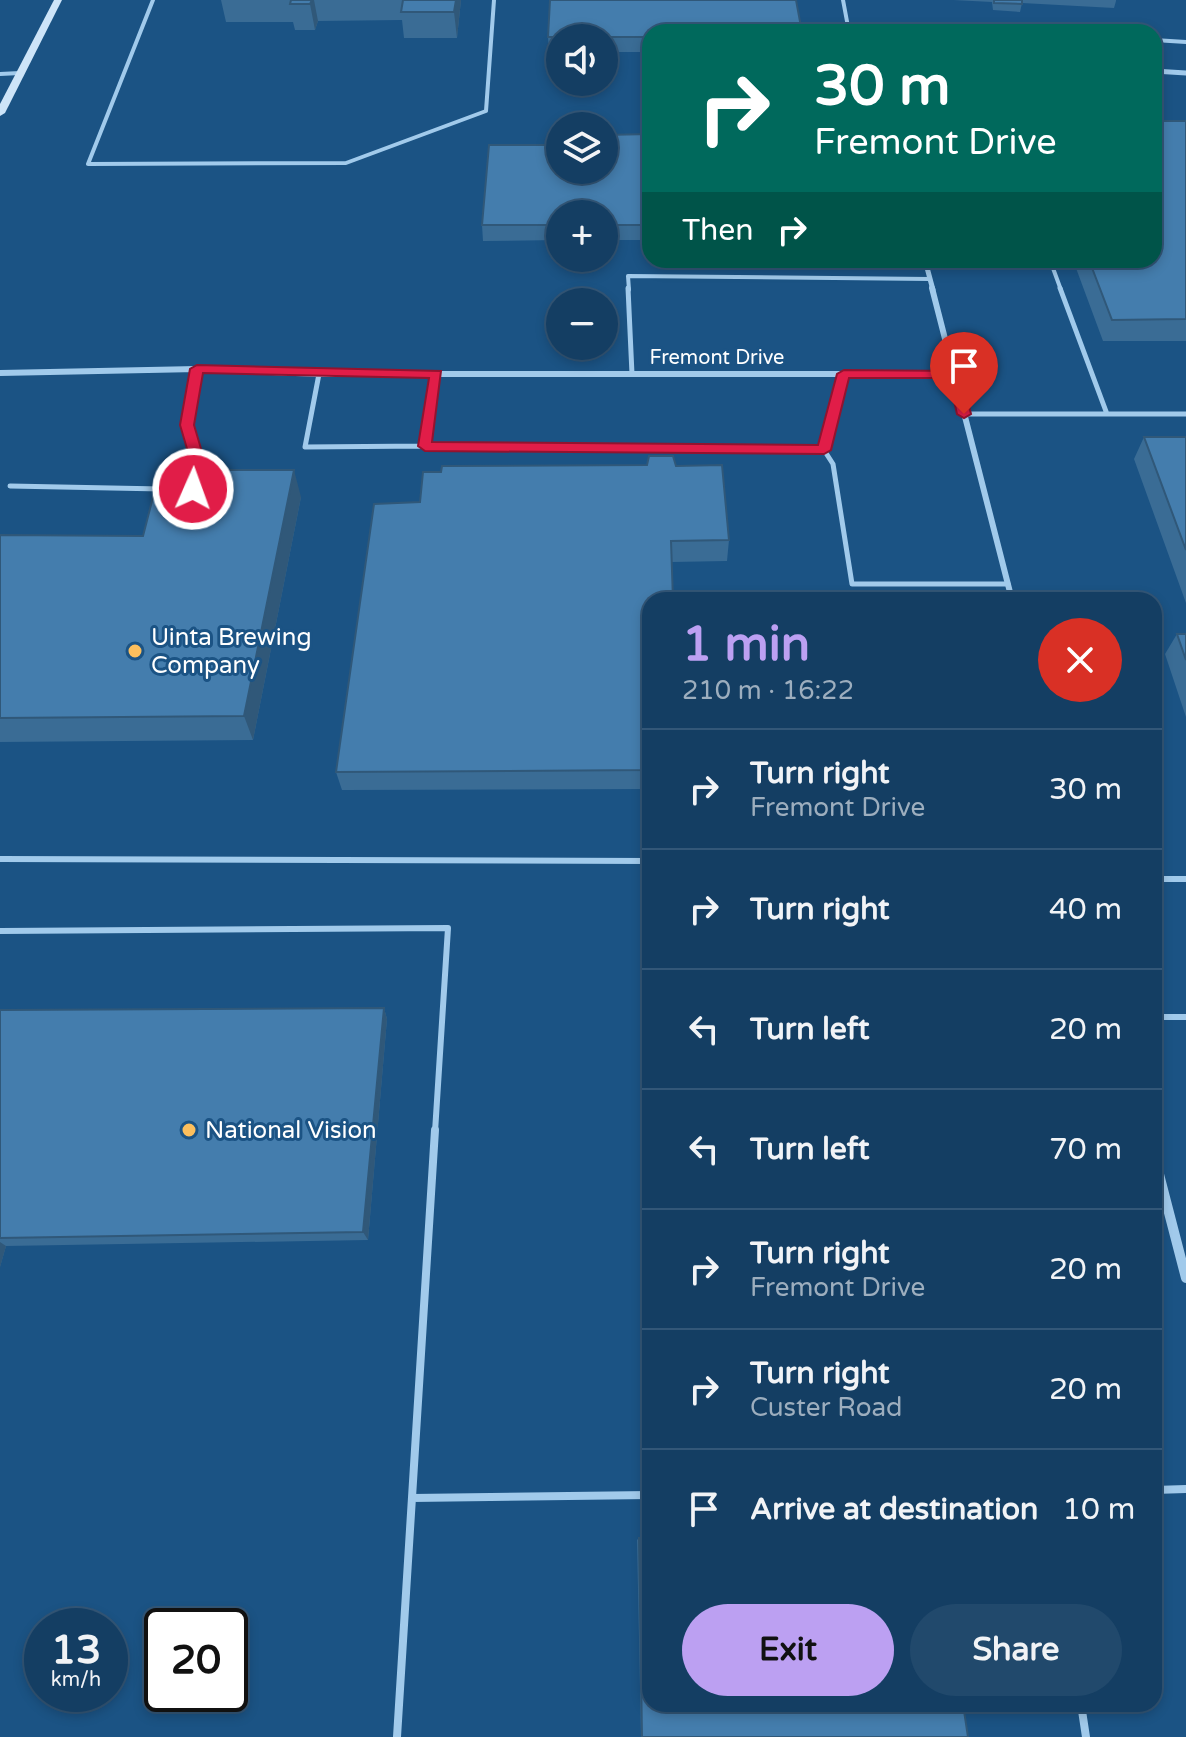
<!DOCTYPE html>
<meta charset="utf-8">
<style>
body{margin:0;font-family:"Varela Round",sans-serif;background:#21496c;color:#f1f3f6;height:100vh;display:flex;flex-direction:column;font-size:30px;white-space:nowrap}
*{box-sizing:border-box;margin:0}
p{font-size:26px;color:#9daebe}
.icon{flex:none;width:44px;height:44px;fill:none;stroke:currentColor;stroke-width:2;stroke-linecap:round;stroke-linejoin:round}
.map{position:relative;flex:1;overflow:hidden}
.sheet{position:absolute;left:642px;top:592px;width:520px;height:1120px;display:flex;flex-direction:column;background:#143e63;border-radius:24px;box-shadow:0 4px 12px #0003,0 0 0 2px #335778}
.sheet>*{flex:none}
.banner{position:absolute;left:642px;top:24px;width:520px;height:244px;border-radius:24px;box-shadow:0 4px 12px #0003,0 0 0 2px #335778;background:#00695c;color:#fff;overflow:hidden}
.tools{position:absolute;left:546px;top:24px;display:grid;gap:16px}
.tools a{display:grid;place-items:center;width:72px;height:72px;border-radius:50%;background:#143e63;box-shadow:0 4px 12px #0003,0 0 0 2px #335778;font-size:40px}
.speed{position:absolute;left:24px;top:1608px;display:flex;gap:16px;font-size:40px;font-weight:700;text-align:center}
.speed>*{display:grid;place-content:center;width:104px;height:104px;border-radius:50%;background:#143e63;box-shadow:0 4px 12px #0003,0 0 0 2px #335778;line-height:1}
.speed small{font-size:20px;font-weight:400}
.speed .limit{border:4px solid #111;border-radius:12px;background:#fff;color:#111}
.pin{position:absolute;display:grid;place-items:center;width:68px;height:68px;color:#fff;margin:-82px -34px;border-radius:50% 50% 50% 0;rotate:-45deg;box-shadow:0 0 8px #0007}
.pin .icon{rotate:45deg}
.me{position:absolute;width:88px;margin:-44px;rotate:2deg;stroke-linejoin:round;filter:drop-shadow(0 0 6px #0008)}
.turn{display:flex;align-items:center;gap:28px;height:168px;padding:0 40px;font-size:36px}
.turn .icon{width:104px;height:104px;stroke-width:2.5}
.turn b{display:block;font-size:56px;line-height:68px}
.then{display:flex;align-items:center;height:76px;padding:0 40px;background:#0003;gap:16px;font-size:30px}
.round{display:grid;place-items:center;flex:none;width:84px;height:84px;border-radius:42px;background:#21496c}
.head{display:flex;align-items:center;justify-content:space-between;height:136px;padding:0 40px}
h1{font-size:48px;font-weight:700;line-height:60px;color:#bca0f2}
.action{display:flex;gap:16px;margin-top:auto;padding:16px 40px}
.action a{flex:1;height:92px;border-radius:48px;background:#bca0f2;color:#111;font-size:32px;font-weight:700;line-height:92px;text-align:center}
.action a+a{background:#21496c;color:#f1f3f6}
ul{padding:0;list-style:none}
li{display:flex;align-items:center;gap:24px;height:120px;padding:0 40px;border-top:2px solid #335778}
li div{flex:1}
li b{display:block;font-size:30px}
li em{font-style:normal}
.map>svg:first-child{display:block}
</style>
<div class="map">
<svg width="1186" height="1737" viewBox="0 0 1186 1737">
<rect width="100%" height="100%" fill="#1b5384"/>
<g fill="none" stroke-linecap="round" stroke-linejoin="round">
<path stroke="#a1caeb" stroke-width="4" d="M153,0l-65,164 258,-1 140,-52 8,-111
M843,0l6,32
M936,32l3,-6 97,6
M1154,40l32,2
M0,74l20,-1
M1050,260l11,30
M629,290l-1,-14 302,3"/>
<path stroke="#a1caeb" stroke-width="5" d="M628,288l4,86
M1060,288l47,126
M319,374l-14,73 120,-1
M437,374l-12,72 399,4 9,14 19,120h156
M964,414h222
M824,450l20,-76
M193,476l2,-24 -8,-27 10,-56
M10,486l152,3"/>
<path stroke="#a1caeb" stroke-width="6" d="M0,859l650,2
M1154,879h32
M0,931l448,-3 -13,204
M1154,1017h32"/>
<path stroke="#a1caeb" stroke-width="8" d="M1154,1490l32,-1
M412,1498l238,-3
M1081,1704l5,33
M397,1737l38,-607"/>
<path stroke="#a1caeb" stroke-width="5" d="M1154,71l32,2
M925,260l8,30"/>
<path stroke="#a1caeb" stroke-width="6" d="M932,288l80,312
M0,373l197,-4 122,5h636"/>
<path stroke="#a1caeb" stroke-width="10" d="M1154,1155l32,123"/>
<path fill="#cde4f8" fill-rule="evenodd" d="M54,0h8l-57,113 -5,3v-12z"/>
</g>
<path fill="#3a6c95" d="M221,0h240l-4,38h-53l-2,-18 -84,1 -3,9h-20l-2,-8h-67z
M953,0h163v1l-2,7 -92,-5 -2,9 -27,-2 -1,-8z
M650,32v20h-46v-14h-44v14h-11l-1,-15z
M1186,121v220h-83l-30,-81h81z
M650,134v106h-46v-26h-44v26l-77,1 -1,-16 78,-80z
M1144,437h42v166l-52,-144z
M676,466l53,74 -2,21 -55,1 -22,38v189l-308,1 -6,-18 84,-270 21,-30z
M301,497l-48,243 -253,2v-207l143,1z
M1177,634h9v83l-21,-63z
M384,1008l3,11 -19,221 -362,6 -6,21v-257z
M639,1538l329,199h-327l-4,-197z"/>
<path fill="#305879" d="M312,0h2l4,21 -3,9 -5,-26z
M456,0h5l-4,38 -3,-26z
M294,470l7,27 -48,243 -9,-24z
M384,1008l3,11 -19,221 -5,-8z
M0,1242l6,4 -6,21z"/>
<path fill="#447dad" stroke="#305879" stroke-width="2" d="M291,0h21l-2,4h-20z
M403,0h53l-2,12h-53z
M550,0h246l6,32h-152v5h-102z
M994,0h28v4l-28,-1z
M1154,121h32v198l-74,1 -23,-60h65z
M650,134v91h-46v-11h-44v11h-78l7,-80h71v25h44v-35z
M1144,437h42v113z
M649,456h24l3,10 46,-1 7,75 -58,1 2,59h-23v170l-314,2 38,-268 46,-2 3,-30h18l1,-6 205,-1z
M160,470h134l-50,246 -244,2v-183l143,1z
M1177,634h9v26z
M384,1008l-21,224 -363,6v-228z
M639,1538h11v166h313l5,33h-326z"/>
<path fill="#e11d48" stroke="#92132f" stroke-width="2" d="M197,365l244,6 -9,71 386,3 19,-71 7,-4 116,1 11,43 -7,4 -7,-4 -8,-36h-100l-18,72 -7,4 -399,-3 -7,-5 11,-68 -226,-5 -9,52 8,27 -2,37 -7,5 -8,-5 3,-37 -8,-27 10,-56z"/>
<g fill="#fcbf5d" stroke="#1b5384" stroke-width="3">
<circle cx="135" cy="651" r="8"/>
<circle cx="189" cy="1130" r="8"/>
</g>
<g text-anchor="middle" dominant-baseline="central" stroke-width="6" stroke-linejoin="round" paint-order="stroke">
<g font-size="20" fill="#fff" stroke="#1b5384">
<text x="717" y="358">Fremont Drive</text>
</g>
<g font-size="24" fill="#fff" stroke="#1b5384" text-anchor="start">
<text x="151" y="637">Uinta Brewing<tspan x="151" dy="28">Company</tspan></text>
<text x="205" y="1130">National Vision</text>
</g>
</g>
</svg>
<div class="tools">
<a><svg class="icon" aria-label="sound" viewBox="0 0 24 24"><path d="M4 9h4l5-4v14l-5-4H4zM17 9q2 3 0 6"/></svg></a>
<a><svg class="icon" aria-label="layers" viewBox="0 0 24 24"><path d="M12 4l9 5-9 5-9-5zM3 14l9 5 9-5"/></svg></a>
<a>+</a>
<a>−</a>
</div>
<div class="speed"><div>13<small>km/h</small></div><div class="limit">20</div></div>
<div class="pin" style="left:964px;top:414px;background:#d93025"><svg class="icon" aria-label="arrive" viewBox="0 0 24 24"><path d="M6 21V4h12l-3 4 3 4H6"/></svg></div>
<svg class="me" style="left:193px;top:489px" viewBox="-20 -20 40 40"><circle r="17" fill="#e11d48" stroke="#fff" stroke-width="3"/><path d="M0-11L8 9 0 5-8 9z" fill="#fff"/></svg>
<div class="banner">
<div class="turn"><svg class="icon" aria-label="right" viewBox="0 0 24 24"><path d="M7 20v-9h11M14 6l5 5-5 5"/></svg><div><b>30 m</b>Fremont Drive</div></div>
<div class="then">Then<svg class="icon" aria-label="right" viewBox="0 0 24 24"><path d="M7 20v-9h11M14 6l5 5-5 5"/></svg></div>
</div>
<section class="sheet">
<div class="head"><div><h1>1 min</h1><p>210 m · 16:22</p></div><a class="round" style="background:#d93025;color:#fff"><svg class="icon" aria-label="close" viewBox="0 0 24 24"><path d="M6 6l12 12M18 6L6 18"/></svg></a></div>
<ul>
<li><svg class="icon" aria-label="right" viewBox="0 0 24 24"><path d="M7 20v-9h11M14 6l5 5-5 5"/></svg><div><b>Turn right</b><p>Fremont Drive</p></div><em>30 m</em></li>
<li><svg class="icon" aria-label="right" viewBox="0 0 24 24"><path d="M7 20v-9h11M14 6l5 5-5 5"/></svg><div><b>Turn right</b></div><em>40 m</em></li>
<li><svg class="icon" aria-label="left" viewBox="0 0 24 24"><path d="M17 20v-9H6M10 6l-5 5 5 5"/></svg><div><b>Turn left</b></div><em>20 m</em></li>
<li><svg class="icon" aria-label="left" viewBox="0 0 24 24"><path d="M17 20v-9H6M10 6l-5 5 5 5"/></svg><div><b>Turn left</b></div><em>70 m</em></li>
<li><svg class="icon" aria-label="right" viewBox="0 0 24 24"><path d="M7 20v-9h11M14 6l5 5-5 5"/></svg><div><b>Turn right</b><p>Fremont Drive</p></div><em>20 m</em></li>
<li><svg class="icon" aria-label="right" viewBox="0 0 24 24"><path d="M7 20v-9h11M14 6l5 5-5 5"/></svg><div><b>Turn right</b><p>Custer Road</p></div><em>20 m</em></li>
<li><svg class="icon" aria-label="arrive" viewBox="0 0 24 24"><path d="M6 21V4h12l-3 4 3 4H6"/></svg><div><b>Arrive at destination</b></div><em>10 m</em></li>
</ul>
<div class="action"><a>Exit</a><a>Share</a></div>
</section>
</div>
